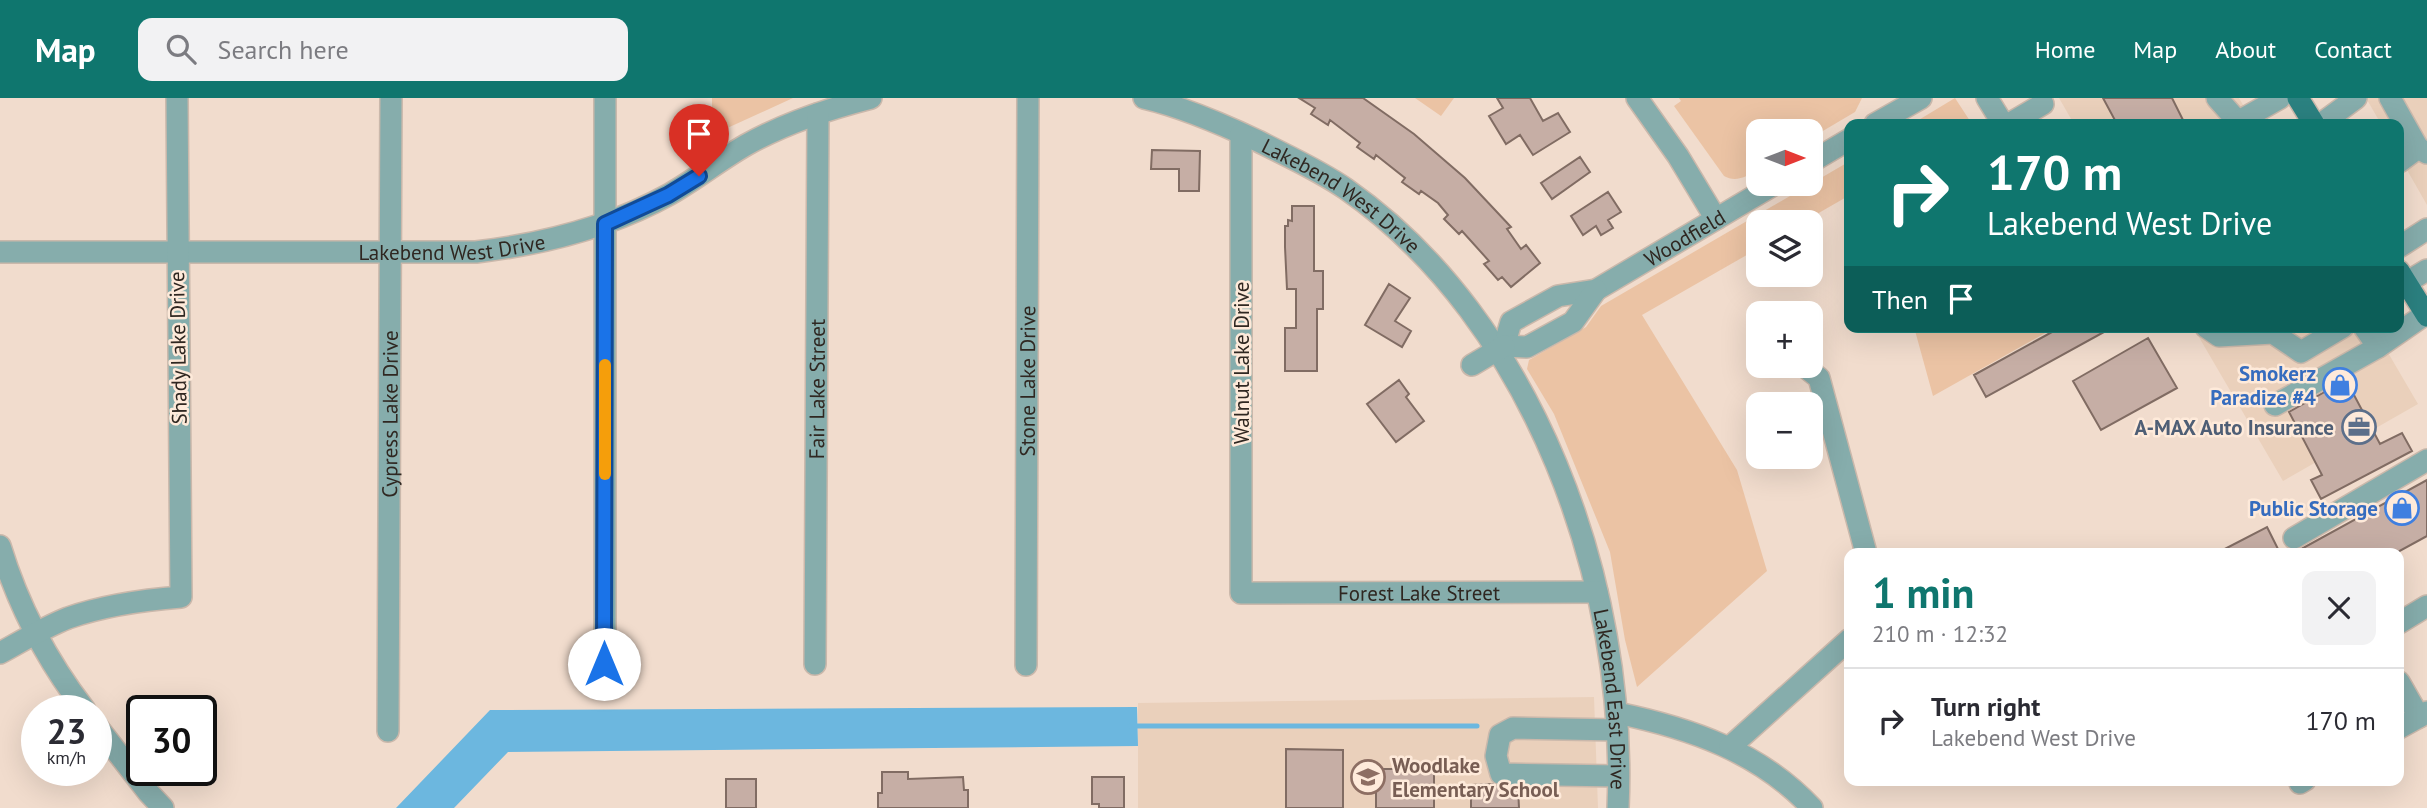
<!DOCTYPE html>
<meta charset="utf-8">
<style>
body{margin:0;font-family:"PT Sans",sans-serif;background:#f2f2f3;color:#2b2b33;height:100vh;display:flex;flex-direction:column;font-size:26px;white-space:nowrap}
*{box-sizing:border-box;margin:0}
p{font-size:23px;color:#7c7c81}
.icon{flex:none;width:38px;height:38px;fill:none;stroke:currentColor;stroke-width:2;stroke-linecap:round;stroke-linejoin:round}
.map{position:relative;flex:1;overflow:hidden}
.drawer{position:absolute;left:1844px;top:450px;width:560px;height:238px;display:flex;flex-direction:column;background:#fff;border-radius:14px;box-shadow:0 7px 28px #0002}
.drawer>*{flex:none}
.guide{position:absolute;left:1844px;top:21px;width:560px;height:214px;border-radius:14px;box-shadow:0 7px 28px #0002;background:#0f766e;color:#fff;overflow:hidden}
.needle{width:46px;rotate:90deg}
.controls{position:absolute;left:1746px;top:21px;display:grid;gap:14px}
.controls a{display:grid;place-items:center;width:77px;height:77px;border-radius:14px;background:#fff;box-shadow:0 7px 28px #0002;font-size:35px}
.speed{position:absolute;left:21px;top:597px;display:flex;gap:14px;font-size:35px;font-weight:700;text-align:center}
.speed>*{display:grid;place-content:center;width:91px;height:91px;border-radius:50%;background:#fff;box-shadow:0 7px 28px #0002;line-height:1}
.speed small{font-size:18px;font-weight:400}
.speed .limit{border:4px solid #111;border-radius:10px;background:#fff;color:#111}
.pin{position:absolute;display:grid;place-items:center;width:60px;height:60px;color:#fff;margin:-72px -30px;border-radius:50% 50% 50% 0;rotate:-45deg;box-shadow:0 0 7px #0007}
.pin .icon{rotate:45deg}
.me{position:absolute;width:77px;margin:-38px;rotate:0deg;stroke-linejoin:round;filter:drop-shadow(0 0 5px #0008)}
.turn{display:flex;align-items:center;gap:24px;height:147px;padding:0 28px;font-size:32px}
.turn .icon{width:91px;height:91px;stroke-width:2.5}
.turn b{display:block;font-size:49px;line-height:60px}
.then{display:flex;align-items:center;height:66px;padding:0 28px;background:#0003;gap:14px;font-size:26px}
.round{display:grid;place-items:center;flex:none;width:74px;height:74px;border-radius:14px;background:#f2f2f3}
.head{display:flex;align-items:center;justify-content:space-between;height:119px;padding:0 28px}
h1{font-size:42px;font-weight:700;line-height:52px;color:#0f766e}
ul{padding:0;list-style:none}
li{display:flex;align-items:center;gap:21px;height:105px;padding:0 28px;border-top:2px solid #e1e1e2}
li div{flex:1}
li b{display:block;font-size:26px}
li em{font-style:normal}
header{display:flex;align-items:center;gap:42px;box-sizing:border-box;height:98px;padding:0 35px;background:#0f766e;color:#fff}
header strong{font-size:33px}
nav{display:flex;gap:38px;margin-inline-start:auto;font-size:24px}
.search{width:490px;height:63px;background:#f2f2f3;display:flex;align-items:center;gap:18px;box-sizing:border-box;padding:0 24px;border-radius:14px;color:#7c7c81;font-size:26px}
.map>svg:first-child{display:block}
</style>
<header>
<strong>Map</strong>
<div class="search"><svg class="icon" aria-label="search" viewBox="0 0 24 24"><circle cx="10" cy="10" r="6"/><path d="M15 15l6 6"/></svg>Search here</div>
<nav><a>Home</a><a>Map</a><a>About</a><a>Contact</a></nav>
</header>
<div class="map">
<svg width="2427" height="710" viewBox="0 0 2427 710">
<rect width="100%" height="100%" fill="#f1dccd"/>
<path fill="#ead0bb" d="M2059,0h180l15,26h-180z
M2366,0h61v107l-28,-49v-32h-18z
M2193,229h180l45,77 -135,77z
M1594,599l4,111h-460v-105z"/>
<path fill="#ebc3a4" d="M712,0h81l-81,37z
M1415,0h39l-13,18z
M1679,0h183l-7,14 -44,26v-7h-52v39c-12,6 -23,13 -35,6l-50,-70 7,-5z
M1955,0l17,26h-60z
M1850,63v34l-47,27h-44v26l-117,67 95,155 30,101 -130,116 -12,-47 -15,-88 -56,-138 -27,-45 2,-9 57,-33 15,-21z
M1914,229h142l-123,69z"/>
<path fill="#6cb7df" d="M1137,609l1,39 -630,6 -54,56h-58l94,-98z"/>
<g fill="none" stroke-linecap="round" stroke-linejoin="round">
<path stroke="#6cb7df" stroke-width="5" d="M1130,628h347"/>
</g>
<path fill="#c6aea5" stroke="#816c63" stroke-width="2" d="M1299,0h64l51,36 51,44 46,49 -4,2 14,20 5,-4 14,18 -29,24 -9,-10 -4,3 -14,-16 5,-3 -27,-30 -3,3 -15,-15 4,-4 -10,-12 -17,-12 -2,3 -17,-12 3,-4 -29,-23 -2,4 -17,-12 3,-4 -30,-23 -2,5 -17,-11 4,-6z
M1497,0h33l13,23 15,-8 12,19 -37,23 -13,-20 -14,9 -17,-28 14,-8z
M2103,0h69l13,26h-68z
M1152,52l48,1 -1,40h-20v-22h-28z
M1580,59l10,15 -38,27 -11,-16z
M1608,94l13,20 -13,8 5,8 -12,7 -5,-9 -13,9 -12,-19z
M1292,108h22v65h9v38h-6v62h-32v-43h11v-39h-9l-2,-42v-21h3v-6l4,1z
M1389,186l21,14 -15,23 16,10 -9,16 -37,-22z
M2061,229h52l-127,70 -12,-22z
M2148,240l29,50 -76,42 -28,-49z
M1399,282l10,14 -3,3 18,24 -28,21 -29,-38z
M2346,282l34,64 22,-11 10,18 -91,48 -10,-19 11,-5 -33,-63z
M2427,382v56l-31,17h-102z
M2267,429l13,26h-63z
M1286,651l57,1v58h-57z
M1376,671h58v39h-58z
M882,674h26v7l55,-2 1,13h4v18h-90v-15h4z
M1092,679h32v31h-25v-4h-7z
M726,681h30v29h-30z
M1493,686l8,3h17l1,21h-48v-23z"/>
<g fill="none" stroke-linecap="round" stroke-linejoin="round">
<g stroke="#cab8ab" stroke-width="24">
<g id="minor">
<path id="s1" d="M1144,0c39,9 78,26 114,43 29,15 61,29 88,48 188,131 282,396 272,619"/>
<path d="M1637,0l41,58 38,63"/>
<path d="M1987,0l16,26"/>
<path d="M2217,0l23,26"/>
<path d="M2390,0l28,50"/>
<path d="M1875,26l46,-26"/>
<path d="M2009,26l34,-20"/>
<path d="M2234,26l46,-26"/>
<path d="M2321,26l35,-26"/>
<path id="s2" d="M1241,36v459l356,-1"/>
<path d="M1811,64l39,-23"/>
<path d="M2399,64l19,-14 9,5"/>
<path d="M2399,149l28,-18"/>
<path id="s3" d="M0,154h476c68,-8 133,-24 194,-58 26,-15 50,-34 76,-49 39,-22 82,-36 125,-47"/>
<path d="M2399,189l28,-17"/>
<path d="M2206,229l13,9 54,-3 28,19 42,-25"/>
<path d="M2364,229l14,20 48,-33"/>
<path id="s4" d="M1504,248l7,-24 47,-26 38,-6 179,-106"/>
<path d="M1504,248l23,1 46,-25 23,-32"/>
<path d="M1472,267l32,-19"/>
<path d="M1804,268l15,12 47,175"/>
<path d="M2275,307l103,-58"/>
<path d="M2294,440l133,-78"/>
<path d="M0,448c18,59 48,116 85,164"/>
<path d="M2399,525l28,-17"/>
<path d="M0,555c22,-12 45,-26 68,-35 37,-13 74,-18 113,-21l-4,-499"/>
<path d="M605,566v-566"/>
<path id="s5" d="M815,566l3,-550"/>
<path id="s6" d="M1026,567l2,-567"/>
<path d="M2399,584l20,35 8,-5"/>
<path d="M1617,615c73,15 143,39 195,95"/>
<path d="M96,627l52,67 15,16"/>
<path d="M2399,630l20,-11"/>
<path d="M1617,632l-104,-2 -13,7 -4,21 5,18 117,2"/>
<path id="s7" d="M388,633l3,-633"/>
<path d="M1730,649l120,-108"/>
<path d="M2300,685l5,-3"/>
</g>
</g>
<g stroke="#cab8ab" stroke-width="24">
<path id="major" d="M2298,0l16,26
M2399,173l28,45"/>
</g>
<use href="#minor" stroke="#86adac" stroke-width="21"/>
<use href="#major" stroke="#2b8180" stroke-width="21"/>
</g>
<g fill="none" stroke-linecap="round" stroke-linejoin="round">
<g stroke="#114b97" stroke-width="18">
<path id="route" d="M604,566l1,-440 63,-29 31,-19"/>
</g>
<use href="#route" stroke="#1a73e8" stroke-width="12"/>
<path stroke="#f59e0b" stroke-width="12" d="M605,376v-109"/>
</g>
<defs>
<g id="shop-ring" transform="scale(1.75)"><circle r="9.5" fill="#feeada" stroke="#3f7fe0" stroke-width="1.5"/><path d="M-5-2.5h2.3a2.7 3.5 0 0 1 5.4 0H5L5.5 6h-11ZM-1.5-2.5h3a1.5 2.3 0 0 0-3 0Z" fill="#3f7fe0"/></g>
<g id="office-ring" transform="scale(1.75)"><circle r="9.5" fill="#feeada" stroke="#5c6f8a" stroke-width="1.5"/><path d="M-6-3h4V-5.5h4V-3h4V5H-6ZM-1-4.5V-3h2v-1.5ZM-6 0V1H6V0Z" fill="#5c6f8a"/></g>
<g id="school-ring" transform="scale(1.75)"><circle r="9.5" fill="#feeada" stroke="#8d6e63" stroke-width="1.5"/><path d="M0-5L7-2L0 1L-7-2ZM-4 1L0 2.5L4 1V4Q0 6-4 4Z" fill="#8d6e63"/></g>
</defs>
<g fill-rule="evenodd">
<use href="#shop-ring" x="2340" y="287"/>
<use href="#office-ring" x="2359" y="329"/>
<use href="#shop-ring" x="2402" y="410"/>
<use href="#school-ring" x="1368" y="679"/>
</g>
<g text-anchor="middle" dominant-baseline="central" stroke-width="5" stroke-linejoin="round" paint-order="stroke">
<g font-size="21" fill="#2f2721" stroke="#feeada">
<text stroke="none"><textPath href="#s1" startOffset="222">Lakebend West Drive</textPath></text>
<text stroke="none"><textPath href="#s4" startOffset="220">Woodfield</textPath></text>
<text stroke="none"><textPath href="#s3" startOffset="452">Lakebend West Drive</textPath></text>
<text transform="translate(178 250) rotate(-91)">Shady Lake Drive</text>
<text transform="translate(1241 265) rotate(-90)">Walnut Lake Drive</text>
<text stroke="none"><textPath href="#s6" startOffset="284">Stone Lake Drive</textPath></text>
<text stroke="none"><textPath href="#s5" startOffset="275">Fair Lake Street</textPath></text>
<text stroke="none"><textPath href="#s7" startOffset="317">Cypress Lake Drive</textPath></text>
<text stroke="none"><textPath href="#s2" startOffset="637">Forest Lake Street</textPath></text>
<text stroke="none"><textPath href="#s1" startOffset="816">Lakebend East Drive</textPath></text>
</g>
<g font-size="21" font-weight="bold" fill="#366cbe" stroke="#feeada" text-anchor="end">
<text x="2316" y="275">Smokerz<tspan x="2316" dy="24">Paradize #4</tspan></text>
<text x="2378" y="410">Public Storage</text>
</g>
<g font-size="21" font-weight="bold" fill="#4e5e75" stroke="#feeada" text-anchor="end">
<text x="2334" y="329">A-MAX Auto Insurance</text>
</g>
<g font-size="21" font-weight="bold" fill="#785e54" stroke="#feeada" text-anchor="start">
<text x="1392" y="667">Woodlake<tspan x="1392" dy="24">Elementary School</tspan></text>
</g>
</g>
</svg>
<div class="controls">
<a><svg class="needle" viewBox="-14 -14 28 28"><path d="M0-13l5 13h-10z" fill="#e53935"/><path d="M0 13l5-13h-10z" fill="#7c7c81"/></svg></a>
<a><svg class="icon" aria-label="layers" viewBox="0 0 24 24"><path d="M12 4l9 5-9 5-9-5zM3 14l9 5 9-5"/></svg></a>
<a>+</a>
<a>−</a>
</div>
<div class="speed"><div>23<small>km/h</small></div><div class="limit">30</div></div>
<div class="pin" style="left:699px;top:78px;background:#d93025"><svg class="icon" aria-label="arrive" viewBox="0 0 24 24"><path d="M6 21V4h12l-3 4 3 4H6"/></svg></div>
<svg class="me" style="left:604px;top:566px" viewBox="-20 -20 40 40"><circle r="19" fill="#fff"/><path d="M0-13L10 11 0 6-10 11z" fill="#1a73e8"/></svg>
<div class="guide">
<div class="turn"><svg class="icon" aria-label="right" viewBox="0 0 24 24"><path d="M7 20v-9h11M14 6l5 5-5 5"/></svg><div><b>170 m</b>Lakebend West Drive</div></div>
<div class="then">Then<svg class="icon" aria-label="arrive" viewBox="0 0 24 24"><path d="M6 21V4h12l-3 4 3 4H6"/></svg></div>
</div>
<section class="drawer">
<div class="head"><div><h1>1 min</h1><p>210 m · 12:32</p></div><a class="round"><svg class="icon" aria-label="close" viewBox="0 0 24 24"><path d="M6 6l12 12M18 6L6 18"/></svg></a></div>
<ul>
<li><svg class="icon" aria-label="right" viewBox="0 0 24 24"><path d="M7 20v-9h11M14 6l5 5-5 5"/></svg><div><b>Turn right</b><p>Lakebend West Drive</p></div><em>170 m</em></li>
</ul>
</section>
</div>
